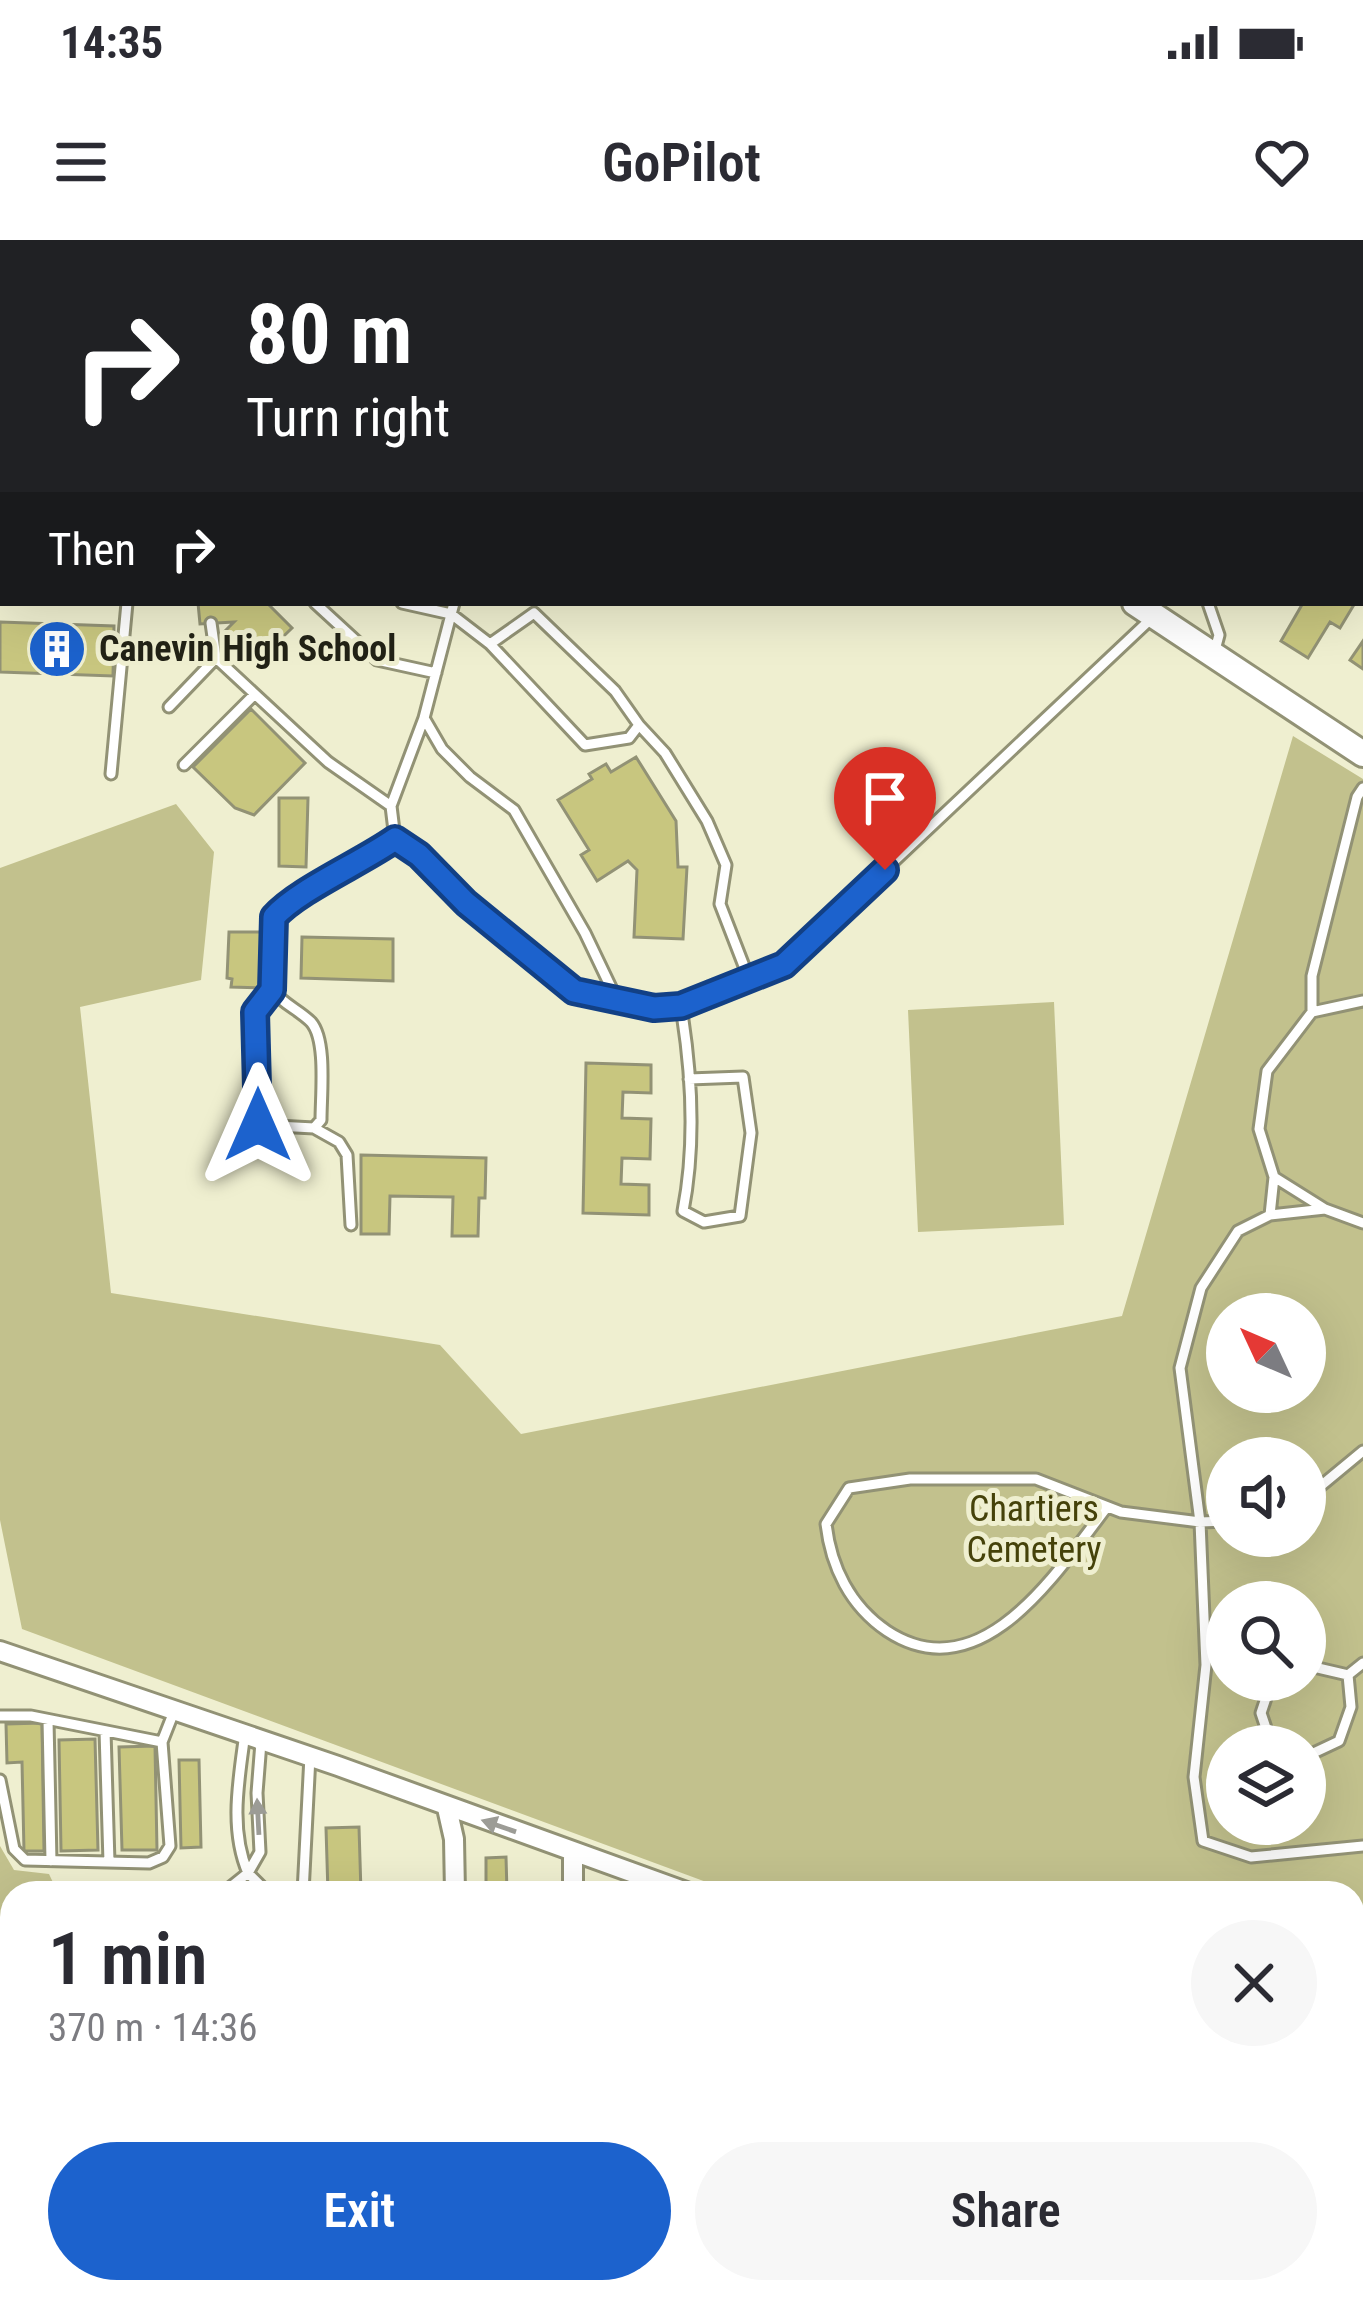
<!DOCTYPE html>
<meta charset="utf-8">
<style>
body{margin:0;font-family:"Roboto Condensed",sans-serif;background:#f7f7f7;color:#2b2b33;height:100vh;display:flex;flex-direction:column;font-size:45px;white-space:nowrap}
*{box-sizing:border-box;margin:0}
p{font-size:39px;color:#7c7c81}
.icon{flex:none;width:66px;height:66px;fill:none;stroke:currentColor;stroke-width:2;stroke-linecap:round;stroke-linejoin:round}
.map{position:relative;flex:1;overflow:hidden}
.drawer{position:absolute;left:0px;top:1641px;width:1365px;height:423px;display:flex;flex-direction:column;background:#fff;border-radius:36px 36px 0 0;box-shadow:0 12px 48px #0002}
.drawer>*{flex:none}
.guide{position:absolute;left:0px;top:0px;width:1365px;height:366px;box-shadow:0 12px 48px #0002;background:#202124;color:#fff;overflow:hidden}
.needle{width:78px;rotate:314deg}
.fabs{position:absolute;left:1206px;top:1053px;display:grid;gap:24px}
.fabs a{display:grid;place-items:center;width:120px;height:120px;border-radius:50%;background:#fff;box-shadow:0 12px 48px #0002;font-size:60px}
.pin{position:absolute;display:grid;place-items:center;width:102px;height:102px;color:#fff;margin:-123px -51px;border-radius:50% 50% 50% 0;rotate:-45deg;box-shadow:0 0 12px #0007}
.pin .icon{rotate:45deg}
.me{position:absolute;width:132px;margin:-66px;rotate:0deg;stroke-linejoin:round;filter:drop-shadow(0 0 9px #0008)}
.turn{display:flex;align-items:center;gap:42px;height:252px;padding:0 48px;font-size:54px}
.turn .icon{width:156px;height:156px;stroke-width:2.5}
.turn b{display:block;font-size:84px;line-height:102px}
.then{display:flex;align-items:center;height:114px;padding:0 48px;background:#0003;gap:24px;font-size:45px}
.round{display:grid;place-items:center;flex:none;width:126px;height:126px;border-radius:63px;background:#f7f7f7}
.headline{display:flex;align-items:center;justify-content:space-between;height:204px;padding:0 48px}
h1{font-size:72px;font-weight:600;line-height:90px}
.action{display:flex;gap:24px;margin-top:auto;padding:24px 48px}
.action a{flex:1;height:138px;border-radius:72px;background:#1c62cd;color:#fff;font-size:48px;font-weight:600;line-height:138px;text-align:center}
.action a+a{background:#f7f7f7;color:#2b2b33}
.status{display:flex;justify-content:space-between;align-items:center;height:84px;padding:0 60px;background:#fff;direction:ltr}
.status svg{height:33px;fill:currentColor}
header{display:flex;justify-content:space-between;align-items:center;height:156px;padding:0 48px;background:#fff;font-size:54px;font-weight:600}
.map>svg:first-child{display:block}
</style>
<div class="status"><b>14:35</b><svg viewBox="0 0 49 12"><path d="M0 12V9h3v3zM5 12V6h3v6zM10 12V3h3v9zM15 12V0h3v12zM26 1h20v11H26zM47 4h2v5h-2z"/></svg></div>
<header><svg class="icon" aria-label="menu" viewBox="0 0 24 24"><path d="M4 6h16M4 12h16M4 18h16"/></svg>GoPilot<svg class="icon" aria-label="heart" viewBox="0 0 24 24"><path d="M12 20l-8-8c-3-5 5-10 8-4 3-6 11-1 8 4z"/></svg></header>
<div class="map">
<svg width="1363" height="2063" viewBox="0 0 1363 2063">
<rect width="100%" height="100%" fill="#efefd0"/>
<path fill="#c2c18d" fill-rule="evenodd" d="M866,0h329l-324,3z
M1293,496l70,43v1259l-10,10v-155h-617l-714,-264 -22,-109v-652l176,-64 38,48 -13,128 -121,27 31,286 329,52 81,89 601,-118zM1227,1074h78v78h-78zM1227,1218h78v78h-78zM1227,1362h78v78h-78zM1227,1506h78v78h-78z
M1054,762l10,223 -146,7 -10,-222z
M0,1606l14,24 35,4 9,19h-46v105l-12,-34z
M0,1964l12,30v58h25l5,11h-41z"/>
<path fill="#7497ce" d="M0,1724l12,34v110l-12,-20z
M64,2052h64l4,11h-63z"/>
<path fill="#c8c67f" stroke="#929275" stroke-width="3" d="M198,363h69l25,25 -35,34 -7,-7 -7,6 -24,-24 15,-15 -34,2z
M1355,363l-15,25 -10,-6 -22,36 -27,-17 22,-38z
M0,382l114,4 -1,50 -113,-4z
M1363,401v28l-13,-9z
M251,469l54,54 -51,52 -19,-7 -42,-41z
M636,517l40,64 2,46h9l-4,72 -49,-2 3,-67 -9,-9 -31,20 -16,-26 8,-5 -31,-50 34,-21 -3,-5 17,-10 5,8z
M279,558h29l-2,69 -27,-1z
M229,692h34l-2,56 -30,-1 1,-8 -5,-1z
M302,697l91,2v42l-92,-3z
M586,823l65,2v28l-28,-1 -1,26 29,1 -1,40 -28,-1 -1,26 28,1v30l-66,-2z
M361,915l125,3 -1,40h-6l-1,38h-26l1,-39 -63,-1 -1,38h-28z
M42,1483l2,128h-20l-2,-89 -15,1 -1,-39z
M95,1499l3,111 -37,1 -2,-111z
M155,1506l2,104h-35l-3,-103z
M179,1520h20l2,87 -20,1z
M359,1587l2,66h-33l-2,-65z
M506,1617l1,35h-21v-34z
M635,2052h16v11h-16z
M663,2052h33v11h-36z
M735,2052h27v11h-27z
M1059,2052h28v8h-28z
M442,2059v4h-56v-3z"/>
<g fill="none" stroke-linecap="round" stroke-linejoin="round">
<g stroke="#929275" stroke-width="15">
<path id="service" d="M0,356h3
M315,363l62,57 59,13
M402,363l49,11 39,30 44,-31 81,78 24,34 -10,13 -44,7 -95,-101
M454,363l-30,115 18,31 28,28 44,33 71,123 32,67
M1208,363l11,32 -4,15
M216,418l112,104 63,44
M169,467l47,-49 -5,-35
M424,478l-33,88 4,33 24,16 47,48 107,88 81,17 27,-1 103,-42 370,-349
M639,485l26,28 42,68 19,44 -6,39 29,75
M184,525l70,-70
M111,534l16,-171
M272,750l-17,22 3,113 56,3 7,-8c0,-26 6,-80 -10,-98 -12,-12 -28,-18 -39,-32l1,-73 13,-15 75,-39 34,-24
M1363,761l-51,11 -45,59 -8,58 15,48 51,32 38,14
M681,767c11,67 15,137 2,204l21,11 36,-6 11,-83 -8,-56 -54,2
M1312,772v-36l45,-179 6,-9
M314,888l25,14 8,13 4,70
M1325,969l-55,6 -32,16 -37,57 -21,80 20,154 6,143 -12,112 9,64 48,16 112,-11
M1270,975l4,-38
M1305,1259l58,-48
M1107,1267c-50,65 -126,186 -220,124 -37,-25 -56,-64 -61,-107l23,-36 61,-9h126l85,33 79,10 27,-1
M1305,1425l43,10 3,32 -12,34 -34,16
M1348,1435l15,-12
M0,1476h31l131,26
M48,1480l3,141
M105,1491l4,131
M245,1493c-6,46 -16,96 3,140l12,-21 -3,-59 4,-51
M1272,1506l-11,-33 11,-33
M0,1540l14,69 11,11 124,3 14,-6 7,-11 -8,-104 13,-33
M223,1653l25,-20 20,20
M303,1653l7,-137
M241,2052v11
M821,2052l1,11"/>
</g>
<g stroke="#929275" stroke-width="24">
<path id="minor" d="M1362,248l1,1
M0,1411l338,115 351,127
M447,1568l7,31 1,54
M573,1612v41
M464,2052v11
M714,2052v11"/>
</g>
<g stroke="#929275" stroke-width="27">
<path id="tertiary" d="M0,190l3,-1"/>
</g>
<g stroke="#929275" stroke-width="30">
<path id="secondary" d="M632,0l4,3
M1135,363l228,151
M1353,1843l10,-10
M1251,2052l3,11"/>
</g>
<use href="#service" stroke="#fff" stroke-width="9"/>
<use href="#minor" stroke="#fff" stroke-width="18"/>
<use href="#tertiary" stroke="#fff" stroke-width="21"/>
<use href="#secondary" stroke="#fff" stroke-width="24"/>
</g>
<defs><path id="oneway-solid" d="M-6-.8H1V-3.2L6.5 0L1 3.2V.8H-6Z" transform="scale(3)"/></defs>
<g fill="#9c9c96">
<use href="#oneway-solid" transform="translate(258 1577) rotate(-93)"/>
<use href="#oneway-solid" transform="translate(499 1586) rotate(-161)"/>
</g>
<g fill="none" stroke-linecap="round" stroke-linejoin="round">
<g stroke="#124085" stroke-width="30">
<path id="route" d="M258,885l-3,-113 17,-22 2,-73c24,-27 87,-54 121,-78l24,16 47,48 108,88 80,17 27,-2 103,-41 101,-95"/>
</g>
<use href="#route" stroke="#1c62cd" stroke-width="21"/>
</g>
<defs>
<g id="building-disc" transform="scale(3)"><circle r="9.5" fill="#1c62cd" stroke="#efefd0"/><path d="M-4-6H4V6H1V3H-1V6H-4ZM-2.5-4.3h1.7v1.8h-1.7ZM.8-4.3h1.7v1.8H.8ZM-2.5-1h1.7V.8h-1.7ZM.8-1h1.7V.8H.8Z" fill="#fff"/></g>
</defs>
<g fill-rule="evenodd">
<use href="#building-disc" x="57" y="409"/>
</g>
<g text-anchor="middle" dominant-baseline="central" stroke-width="10" stroke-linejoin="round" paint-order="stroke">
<g font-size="36" font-weight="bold" fill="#222216" stroke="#efefd0" text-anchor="start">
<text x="99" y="409">Canevin High School</text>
</g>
<g font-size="36" fill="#45420a" stroke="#efefd0">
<text x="1034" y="1269">Chartiers<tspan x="1034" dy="41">Cemetery</tspan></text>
</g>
</g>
</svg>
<div class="fabs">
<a><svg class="needle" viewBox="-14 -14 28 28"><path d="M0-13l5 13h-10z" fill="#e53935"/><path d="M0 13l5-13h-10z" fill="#7c7c81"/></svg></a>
<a><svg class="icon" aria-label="sound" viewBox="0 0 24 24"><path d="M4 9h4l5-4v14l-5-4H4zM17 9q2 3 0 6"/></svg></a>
<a><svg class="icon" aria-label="search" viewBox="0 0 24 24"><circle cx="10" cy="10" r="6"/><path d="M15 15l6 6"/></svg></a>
<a><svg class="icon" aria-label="layers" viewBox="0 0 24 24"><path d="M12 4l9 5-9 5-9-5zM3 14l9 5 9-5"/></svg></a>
</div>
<div class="pin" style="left:885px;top:630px;background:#d93025"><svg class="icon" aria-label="arrive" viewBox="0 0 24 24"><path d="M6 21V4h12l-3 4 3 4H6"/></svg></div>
<svg class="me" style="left:258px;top:885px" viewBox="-20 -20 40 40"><path d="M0-17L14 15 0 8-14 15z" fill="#1c62cd" stroke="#fff" stroke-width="4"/></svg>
<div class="guide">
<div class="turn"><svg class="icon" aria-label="right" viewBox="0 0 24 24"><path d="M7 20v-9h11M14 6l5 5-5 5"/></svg><div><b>80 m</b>Turn right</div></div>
<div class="then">Then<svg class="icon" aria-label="right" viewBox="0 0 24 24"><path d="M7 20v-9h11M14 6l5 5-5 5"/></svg></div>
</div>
<section class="drawer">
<div class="headline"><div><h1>1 min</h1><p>370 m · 14:36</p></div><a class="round"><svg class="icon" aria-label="close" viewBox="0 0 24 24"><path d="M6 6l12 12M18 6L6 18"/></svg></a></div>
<div class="action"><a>Exit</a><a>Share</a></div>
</section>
</div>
